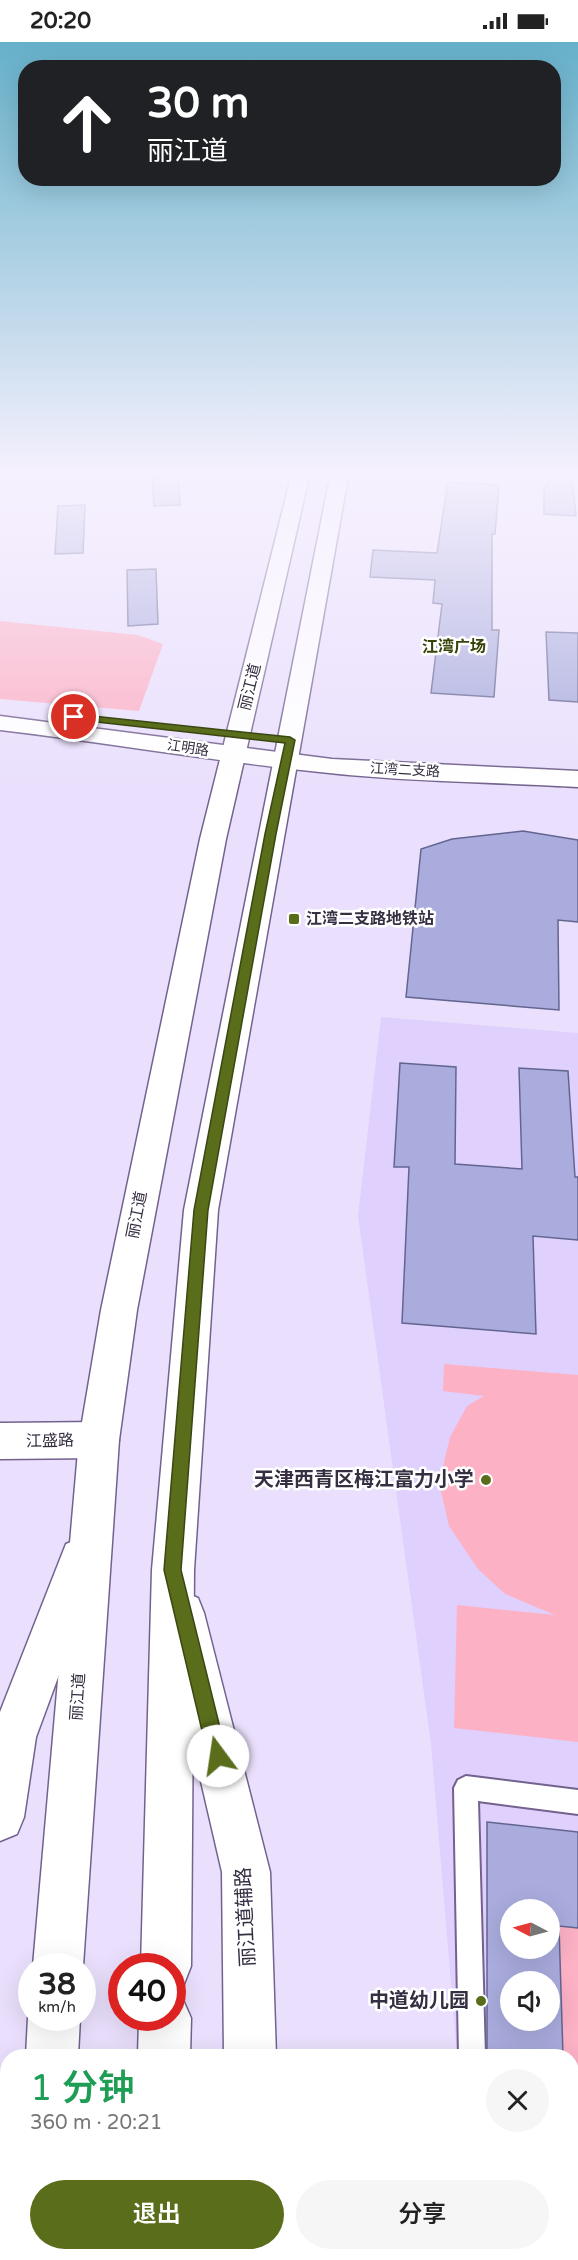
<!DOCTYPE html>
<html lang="zh">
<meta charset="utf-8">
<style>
body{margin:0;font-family:"Varela Round","Noto Sans SC",sans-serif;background:#f6f6f6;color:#222;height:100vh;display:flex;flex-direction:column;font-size:22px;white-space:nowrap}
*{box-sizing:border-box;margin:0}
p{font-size:20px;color:#767676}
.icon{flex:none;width:33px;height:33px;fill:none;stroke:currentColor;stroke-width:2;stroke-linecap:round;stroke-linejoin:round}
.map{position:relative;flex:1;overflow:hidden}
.sheet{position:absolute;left:0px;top:2007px;width:579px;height:212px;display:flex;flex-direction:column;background:#fff;border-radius:24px 24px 0 0;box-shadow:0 6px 24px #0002}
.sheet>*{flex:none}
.banner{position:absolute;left:18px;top:18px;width:543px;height:126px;border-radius:24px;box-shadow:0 6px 24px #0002;background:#202124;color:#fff;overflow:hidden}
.needle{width:39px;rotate:276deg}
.buttons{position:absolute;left:500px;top:1857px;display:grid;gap:12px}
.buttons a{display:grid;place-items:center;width:60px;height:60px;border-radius:50%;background:#fff;box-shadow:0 6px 24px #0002;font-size:30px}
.speed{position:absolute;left:18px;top:1911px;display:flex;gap:12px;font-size:30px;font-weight:700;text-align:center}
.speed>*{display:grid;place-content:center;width:78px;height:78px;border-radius:50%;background:#fff;box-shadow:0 6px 24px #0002;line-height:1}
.speed small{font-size:15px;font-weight:400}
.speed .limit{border:9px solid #d22;background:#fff;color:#111}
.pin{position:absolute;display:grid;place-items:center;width:51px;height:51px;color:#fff;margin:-26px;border:3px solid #fff;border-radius:50%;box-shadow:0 2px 6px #0007}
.me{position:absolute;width:66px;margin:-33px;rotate:346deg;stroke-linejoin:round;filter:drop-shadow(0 0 4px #0008)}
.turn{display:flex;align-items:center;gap:21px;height:126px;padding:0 30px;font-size:27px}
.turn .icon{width:78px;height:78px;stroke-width:2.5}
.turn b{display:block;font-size:42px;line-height:51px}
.round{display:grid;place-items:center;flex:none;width:63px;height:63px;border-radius:32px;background:#f6f6f6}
.summary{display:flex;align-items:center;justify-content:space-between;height:102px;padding:0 30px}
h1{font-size:36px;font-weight:600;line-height:45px;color:#1e9e55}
.button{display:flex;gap:12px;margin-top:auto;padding:12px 30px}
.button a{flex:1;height:69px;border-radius:36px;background:#5a6d1b;color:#fff;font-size:24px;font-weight:600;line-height:69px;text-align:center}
.button a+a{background:#f6f6f6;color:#222}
.status{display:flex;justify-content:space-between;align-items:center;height:42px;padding:0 30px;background:#fff;direction:ltr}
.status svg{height:16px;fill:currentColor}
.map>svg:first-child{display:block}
</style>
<div class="status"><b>20:20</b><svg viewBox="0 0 49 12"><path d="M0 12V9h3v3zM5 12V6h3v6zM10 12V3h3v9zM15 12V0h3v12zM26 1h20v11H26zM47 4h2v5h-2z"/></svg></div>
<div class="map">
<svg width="578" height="2218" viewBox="0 0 578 2218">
<rect width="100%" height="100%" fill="#eae0fd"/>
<path fill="#e0d0fd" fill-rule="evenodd" d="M381,975l197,16v1227h-104l-1,-7h99v-197h-115l-26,-312 -73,-528zM510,1868h39v38h-39zM510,1940h39v38h-39z"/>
<path fill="#fcb1c5" d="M0,579l138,14 25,9 -24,67 -139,-12z
M444,1322l134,11v367l-124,-14 3,-123 98,10 -50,-21 -27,-25 -29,-43 -10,-43 11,-46 17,-31 17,-10 -41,-5z
M559,1884l19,2v281l-6,-1v-152h-9z"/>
<path fill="#a9acdd" stroke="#636591" stroke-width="1.5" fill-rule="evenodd" d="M152,435h26l2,28 -26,1z
M548,435h24l4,39 -32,-2v-29h4z
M448,440l51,3 -4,49h-3v96h7l-5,67 -63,-4 11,-89 -9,-1 2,-23 -65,-3 3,-27 64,3z
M85,463l-2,48 -28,1 3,-48z
M156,527l2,55 -30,2 -1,-56z
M546,590l32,1v69l-29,-2z
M523,789l55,9v82l-20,-2 1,90 -153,-13 15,-148 31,-10z
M400,1021l56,4 -1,97 67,5 -3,-101 49,3 7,106h3v63l-45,-4 3,98 -134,-11 7,-156h-15z
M487,1780l91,10v96l-19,-2 4,130h-76zM510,1868h39v38h-39zM510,1940h39v38h-39z"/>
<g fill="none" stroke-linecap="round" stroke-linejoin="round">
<g stroke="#73628e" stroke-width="4">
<path id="lane" d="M466,1734l112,14v24l-100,-13 7,255h-26l-5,-268 4,-8z
M572,2168l6,1v28l-6,-1z"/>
</g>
<g stroke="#73628e" stroke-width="3">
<path id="street" d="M99,1380l14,5 6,13 -6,13 -14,5 -99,1v-36z"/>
</g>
<g stroke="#73628e" stroke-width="3">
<path id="secondary" d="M0,674l332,43 246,12v16c-83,-5 -167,-5 -249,-14 -110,-11 -219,-30 -329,-43z
M81,1496l15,6 6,14 -66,179 -12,80 -7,17 -17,7v-129l66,-168z
M183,1550l15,6 6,15 66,259 6,184h-52l-2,-184 -60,-259 6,-15z
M227,2211h56v7h-56z"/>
</g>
<g stroke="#73628e" stroke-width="3">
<path id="primary" d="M291,435h18l-83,362 -89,471 -18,130 -36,526h-50l46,-526 22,-130 99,-471z
M330,435h18l-130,733 -24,360 -3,396 -7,18 -12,5v-23h-31l11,-396 32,-360z
M172,1953l11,5 8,18 -1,38h-52l1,-38h33z
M32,1968v8h48l-2,38h-52l2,-38z
M9,2211h56l-1,7h-56z
M133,2211h56v7h-56z"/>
</g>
<use href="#lane" fill="#fff" fill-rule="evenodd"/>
<use href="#street" fill="#fff" fill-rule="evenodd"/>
<use href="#secondary" fill="#fff" fill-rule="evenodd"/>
<use href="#primary" fill="#fff" fill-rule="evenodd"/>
</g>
<linearGradient id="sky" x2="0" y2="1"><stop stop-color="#65b0c9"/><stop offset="0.58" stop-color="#f6f1fe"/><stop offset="1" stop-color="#f6f1fe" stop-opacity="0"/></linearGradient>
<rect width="578" height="745" fill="url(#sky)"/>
<path fill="#5a6d1b" stroke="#3a4712" stroke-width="1.5" d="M74,672l216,23 5,3 -19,94 -68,376 -27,360 46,186 -2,7 -7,2 -7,-2 -3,-7 -44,-186 30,-360 71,-376 20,-91 -215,-24 -1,-2z"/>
<g fill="#5a6d1b" stroke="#fff" stroke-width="2">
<rect x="288" y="871" width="12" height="12" rx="3"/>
<circle cx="486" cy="1438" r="6"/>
<circle cx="481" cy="1959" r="6"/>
</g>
<g text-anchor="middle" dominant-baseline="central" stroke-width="5" stroke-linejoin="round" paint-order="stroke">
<g font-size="14" fill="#362f42" stroke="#fff">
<text transform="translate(188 706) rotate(9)">江明路</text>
<text transform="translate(405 728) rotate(3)">江湾二支路</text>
</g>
<g font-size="16" font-weight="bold" fill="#364208" stroke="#fff">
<text x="454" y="605">江湾广场</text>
</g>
<g font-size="16" fill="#362f42" stroke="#fff">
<text transform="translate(250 645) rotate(-76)">丽江道</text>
<text transform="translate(137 1173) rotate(-79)">丽江道</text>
<text transform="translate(50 1399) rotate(-1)">江盛路</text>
<text transform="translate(78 1655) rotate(-86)">丽江道</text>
</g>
<g font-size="16" font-weight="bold" fill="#362f42" stroke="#fff" text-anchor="start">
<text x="306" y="877">江湾二支路地铁站</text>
</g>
<g font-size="20" font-weight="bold" fill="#362f42" stroke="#fff" text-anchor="end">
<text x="474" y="1438">天津西青区梅江富力小学</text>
<text x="469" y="1959">中道幼儿园</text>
</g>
<g font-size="20" fill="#362f42" stroke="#fff">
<text transform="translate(246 1875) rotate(-93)">丽江道辅路</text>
</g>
</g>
</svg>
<div class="buttons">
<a><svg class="needle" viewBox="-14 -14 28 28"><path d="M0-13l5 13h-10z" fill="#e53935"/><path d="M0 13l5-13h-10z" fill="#767676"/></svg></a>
<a><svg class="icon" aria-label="sound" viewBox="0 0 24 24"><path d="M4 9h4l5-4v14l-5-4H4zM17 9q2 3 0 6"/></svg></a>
</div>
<div class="speed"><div>38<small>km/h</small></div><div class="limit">40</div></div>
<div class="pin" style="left:74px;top:675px;background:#d93025"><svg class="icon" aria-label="arrive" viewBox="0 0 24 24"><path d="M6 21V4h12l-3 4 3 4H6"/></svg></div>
<svg class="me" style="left:218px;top:1714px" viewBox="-20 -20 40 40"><circle r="19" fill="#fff"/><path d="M0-13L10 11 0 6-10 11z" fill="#5a6d1b"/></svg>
<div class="banner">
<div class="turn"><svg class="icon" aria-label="ahead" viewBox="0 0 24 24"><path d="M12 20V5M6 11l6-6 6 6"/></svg><div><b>30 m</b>丽江道</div></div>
</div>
<section class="sheet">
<div class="summary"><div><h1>1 分钟</h1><p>360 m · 20:21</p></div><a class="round"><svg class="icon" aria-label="close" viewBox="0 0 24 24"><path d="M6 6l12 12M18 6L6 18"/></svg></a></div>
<div class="button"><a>退出</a><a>分享</a></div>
</section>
</div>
